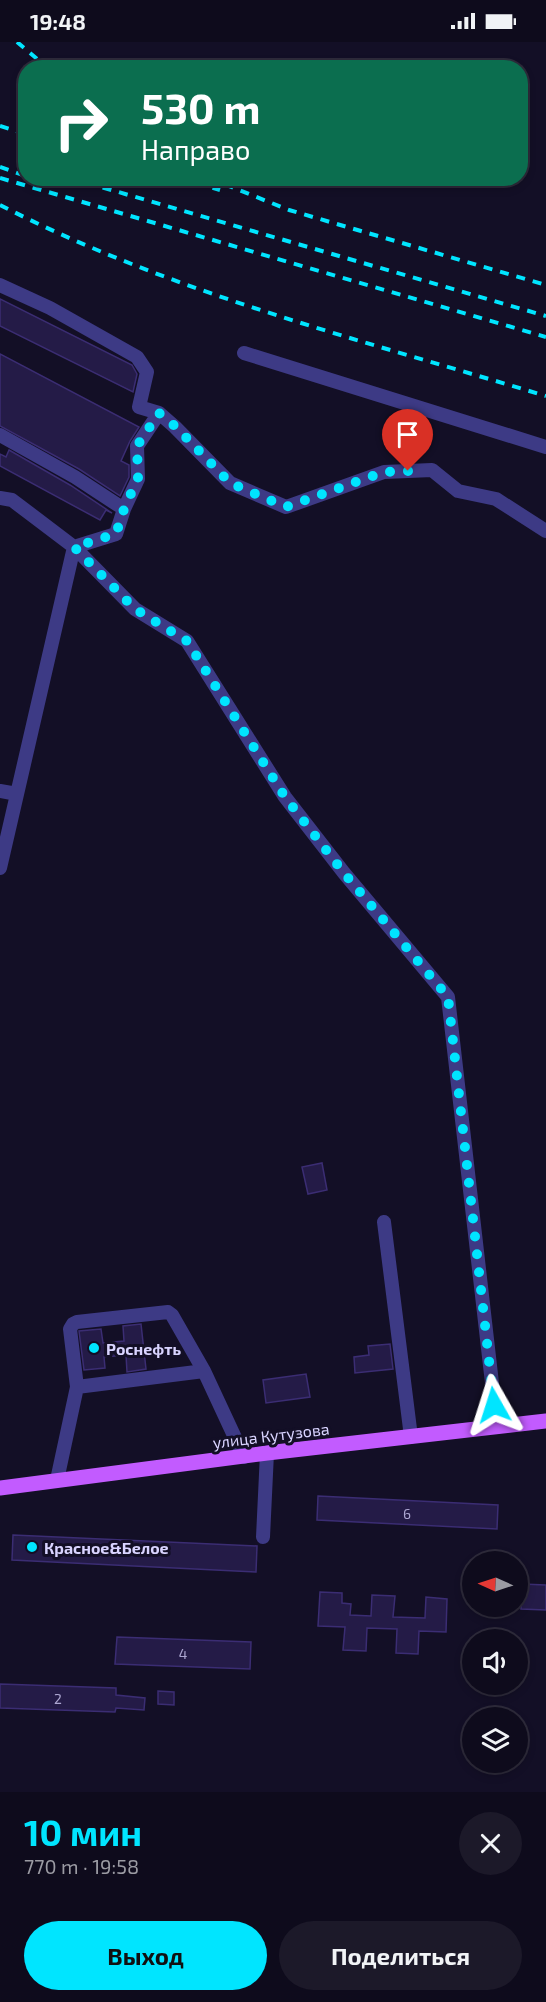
<!DOCTYPE html>
<html lang="ru">
<meta charset="utf-8">
<style>
body{margin:0;font-family:"Exo 2",sans-serif;background:#1c1929;color:#f1f3f6;height:100vh;display:flex;flex-direction:column;font-size:22px;white-space:nowrap}
*{box-sizing:border-box;margin:0}
p{font-size:20px;color:#9b9ba3}
.icon{flex:none;width:33px;height:33px;fill:none;stroke:currentColor;stroke-width:2;stroke-linecap:round;stroke-linejoin:round}
.map{position:relative;height:1750px;overflow:hidden}
.panel{display:flex;flex-direction:column;background:#0e0b1c;flex:1}
.panel>*{flex:none}
.top-card{position:absolute;left:18px;top:18px;width:510px;height:126px;border-radius:24px;box-shadow:0 3px 9px #0003,0 0 0 2px #2e2b3b;background:#0b6e4f;color:#fff;overflow:hidden}
.needle{width:39px;rotate:273deg}
.tools{position:absolute;left:462px;top:1509px;display:grid;gap:12px}
.tools a{display:grid;place-items:center;width:66px;height:66px;border-radius:50%;background:#0e0b1c;box-shadow:0 3px 9px #0003,0 0 0 2px #2e2b3b;font-size:30px}
.pin{position:absolute;display:grid;place-items:center;width:51px;height:51px;color:#fff;margin:-62px -26px;border-radius:50% 50% 50% 0;rotate:-45deg;box-shadow:0 0 6px #0007}
.pin .icon{rotate:45deg}
.me{position:absolute;width:66px;margin:-33px;rotate:354deg;stroke-linejoin:round;filter:drop-shadow(0 0 4px #0008)}
.turn{display:flex;align-items:center;gap:21px;height:126px;padding:0 24px;font-size:27px}
.turn .icon{width:78px;height:78px;stroke-width:2.5}
.turn b{display:block;font-size:42px;line-height:51px}
.round{display:grid;place-items:center;flex:none;width:63px;height:63px;border-radius:32px;background:#1c1929}
.headline{display:flex;align-items:center;justify-content:space-between;height:102px;padding:0 24px}
h1{font-size:36px;font-weight:700;line-height:45px;color:#00e5ff}
.primary-button{display:flex;gap:12px;margin-top:auto;padding:12px 24px}
.primary-button a{flex:1;height:69px;border-radius:36px;background:#00e5ff;color:#111;font-size:24px;font-weight:700;line-height:69px;text-align:center}
.primary-button a+a{background:#1c1929;color:#f1f3f6}
.status{display:flex;justify-content:space-between;align-items:center;height:42px;padding:0 30px;background:#0e0b1c;direction:ltr}
.status svg{height:16px;fill:currentColor}
.map>svg:first-child{display:block}
</style>
<div class="status"><b>19:48</b><svg viewBox="0 0 49 12"><path d="M0 12V9h3v3zM5 12V6h3v6zM10 12V3h3v9zM15 12V0h3v12zM26 1h20v11H26zM47 4h2v5h-2z"/></svg></div>
<div class="map">
<svg width="546" height="1750" viewBox="0 0 546 1750">
<rect width="100%" height="100%" fill="#130f26"/>
<path fill="#241b47" stroke="#3b2d73" stroke-width="1.5" d="M0,257l132,66 5,9 -4,18 -133,-66z
M0,312l139,73 -9,14 -9,20 8,4v12l-9,19 -41,-27 -79,-43z
M9,408l61,35 42,28 -6,-3 -6,10 -100,-54v-12l6,3z
M322,1121l5,27 -19,4 -6,-27z
M141,1282l5,45 -19,3 -1,-17 -22,2 1,11 -21,2 -5,-39 22,-2 2,14 21,-2 -1,-15z
M390,1302l3,25 -38,4 -1,-16 15,-2 -1,-9z
M306,1332l4,23 -44,6 -3,-23z
M318,1454l180,9 -1,24 -180,-9z
M13,1493l244,11 -1,26 -244,-12z
M522,1542l24,1v25l-25,-1z
M320,1550l22,1v10l9,1 -1,11 21,1 1,-21 23,1 -2,21 32,1 1,-21 21,2 -1,33 -27,-1 -1,23 -22,-1 1,-24 -30,-1 -1,23 -23,-1 2,-23 -27,-1z
M117,1595l134,5 -1,27 -135,-5z
M0,1642l116,4v7l29,3 -1,12 -28,-2 -1,4 -115,-4z
M158,1649l16,1v13l-16,-1z"/>
<g fill="none" stroke-linecap="round" stroke-linejoin="round">
<path stroke="#3d3a85" stroke-width="14" d="M0,243l50,23 87,49 10,15 -8,35 20,6
M244,311l302,94
M0,393l75,42 49,32
M0,456l12,2 62,47 61,62 52,32 98,156 59,76 104,124 49,430
M0,749l17,3
M0,826l74,-321 42,-13 8,-25 14,-30 -1,-33 22,-33 16,14 55,56 56,24 98,-35 48,-2 26,21 38,8 50,32
M384,1180l27,215
M77,1345l-7,-58 3,-5 4,-2 91,-10 4,3 32,56
M57,1438l20,-93 127,-16 40,86
M263,1495l4,-84"/>
<path stroke="#c25bff" stroke-width="15" d="M0,1446l267,-35 279,-32"/>
<path stroke="#00e5ff" stroke-width="4" stroke-dasharray="9 8" stroke-linecap="butt" d="M17,0l31,26
M0,84l26,8
M0,125l26,9
M0,136l546,159
M70,136l476,138
M180,136l40,12
M209,136l80,32 257,75
M0,163c172,88 361,135 546,191"/>
</g>
<g fill="none" stroke-linecap="round" stroke-linejoin="round">
<path stroke="#00e5ff" stroke-width="10" stroke-dasharray="0 18" d="M408,429l-24,1 -98,35 -56,-24 -54,-56 -17,-14 -22,33 1,32 -14,31 -8,25 -42,13 61,62 52,32 98,156 59,76 104,124 46,408"/>
</g>
<g fill="#00e5ff" stroke="#130f26" stroke-width="2">
<circle cx="94" cy="1306" r="6"/>
<circle cx="32" cy="1505" r="6"/>
</g>
<g text-anchor="middle" dominant-baseline="central" stroke-width="6" stroke-linejoin="round" paint-order="stroke">
<g font-size="14" fill="#aca6d1">
<text x="407" y="1471">6</text>
<text x="183" y="1611">4</text>
<text x="58" y="1656">2</text>
</g>
<g font-size="16" font-weight="bold" fill="#d9d4ff" stroke="#130f26" text-anchor="start">
<text x="106" y="1306">Роснефть</text>
<text x="44" y="1505">Красное&amp;Белое</text>
</g>
<g font-size="16" fill="#d9d4ff" stroke="#130f26">
<text transform="translate(271 1393) rotate(-7)">улица Кутузова</text>
</g>
</g>
</svg>
<div class="tools">
<a><svg class="needle" viewBox="-14 -14 28 28"><path d="M0-13l5 13h-10z" fill="#e53935"/><path d="M0 13l5-13h-10z" fill="#9b9ba3"/></svg></a>
<a><svg class="icon" aria-label="sound" viewBox="0 0 24 24"><path d="M4 9h4l5-4v14l-5-4H4zM17 9q2 3 0 6"/></svg></a>
<a><svg class="icon" aria-label="layers" viewBox="0 0 24 24"><path d="M12 4l9 5-9 5-9-5zM3 14l9 5 9-5"/></svg></a>
</div>
<div class="pin" style="left:408px;top:429px;background:#d93025"><svg class="icon" aria-label="arrive" viewBox="0 0 24 24"><path d="M6 21V4h12l-3 4 3 4H6"/></svg></div>
<svg class="me" style="left:494px;top:1363px" viewBox="-20 -20 40 40"><path d="M0-17L14 15 0 8-14 15z" fill="#00e5ff" stroke="#fff" stroke-width="4"/></svg>
<div class="top-card">
<div class="turn"><svg class="icon" aria-label="right" viewBox="0 0 24 24"><path d="M7 20v-9h11M14 6l5 5-5 5"/></svg><div><b>530 m</b>Направо</div></div>
</div>
</div>
<section class="panel">
<div class="headline"><div><h1>10 мин</h1><p>770 m · 19:58</p></div><a class="round"><svg class="icon" aria-label="close" viewBox="0 0 24 24"><path d="M6 6l12 12M18 6L6 18"/></svg></a></div>
<div class="primary-button"><a>Выход</a><a>Поделиться</a></div>
</section>
